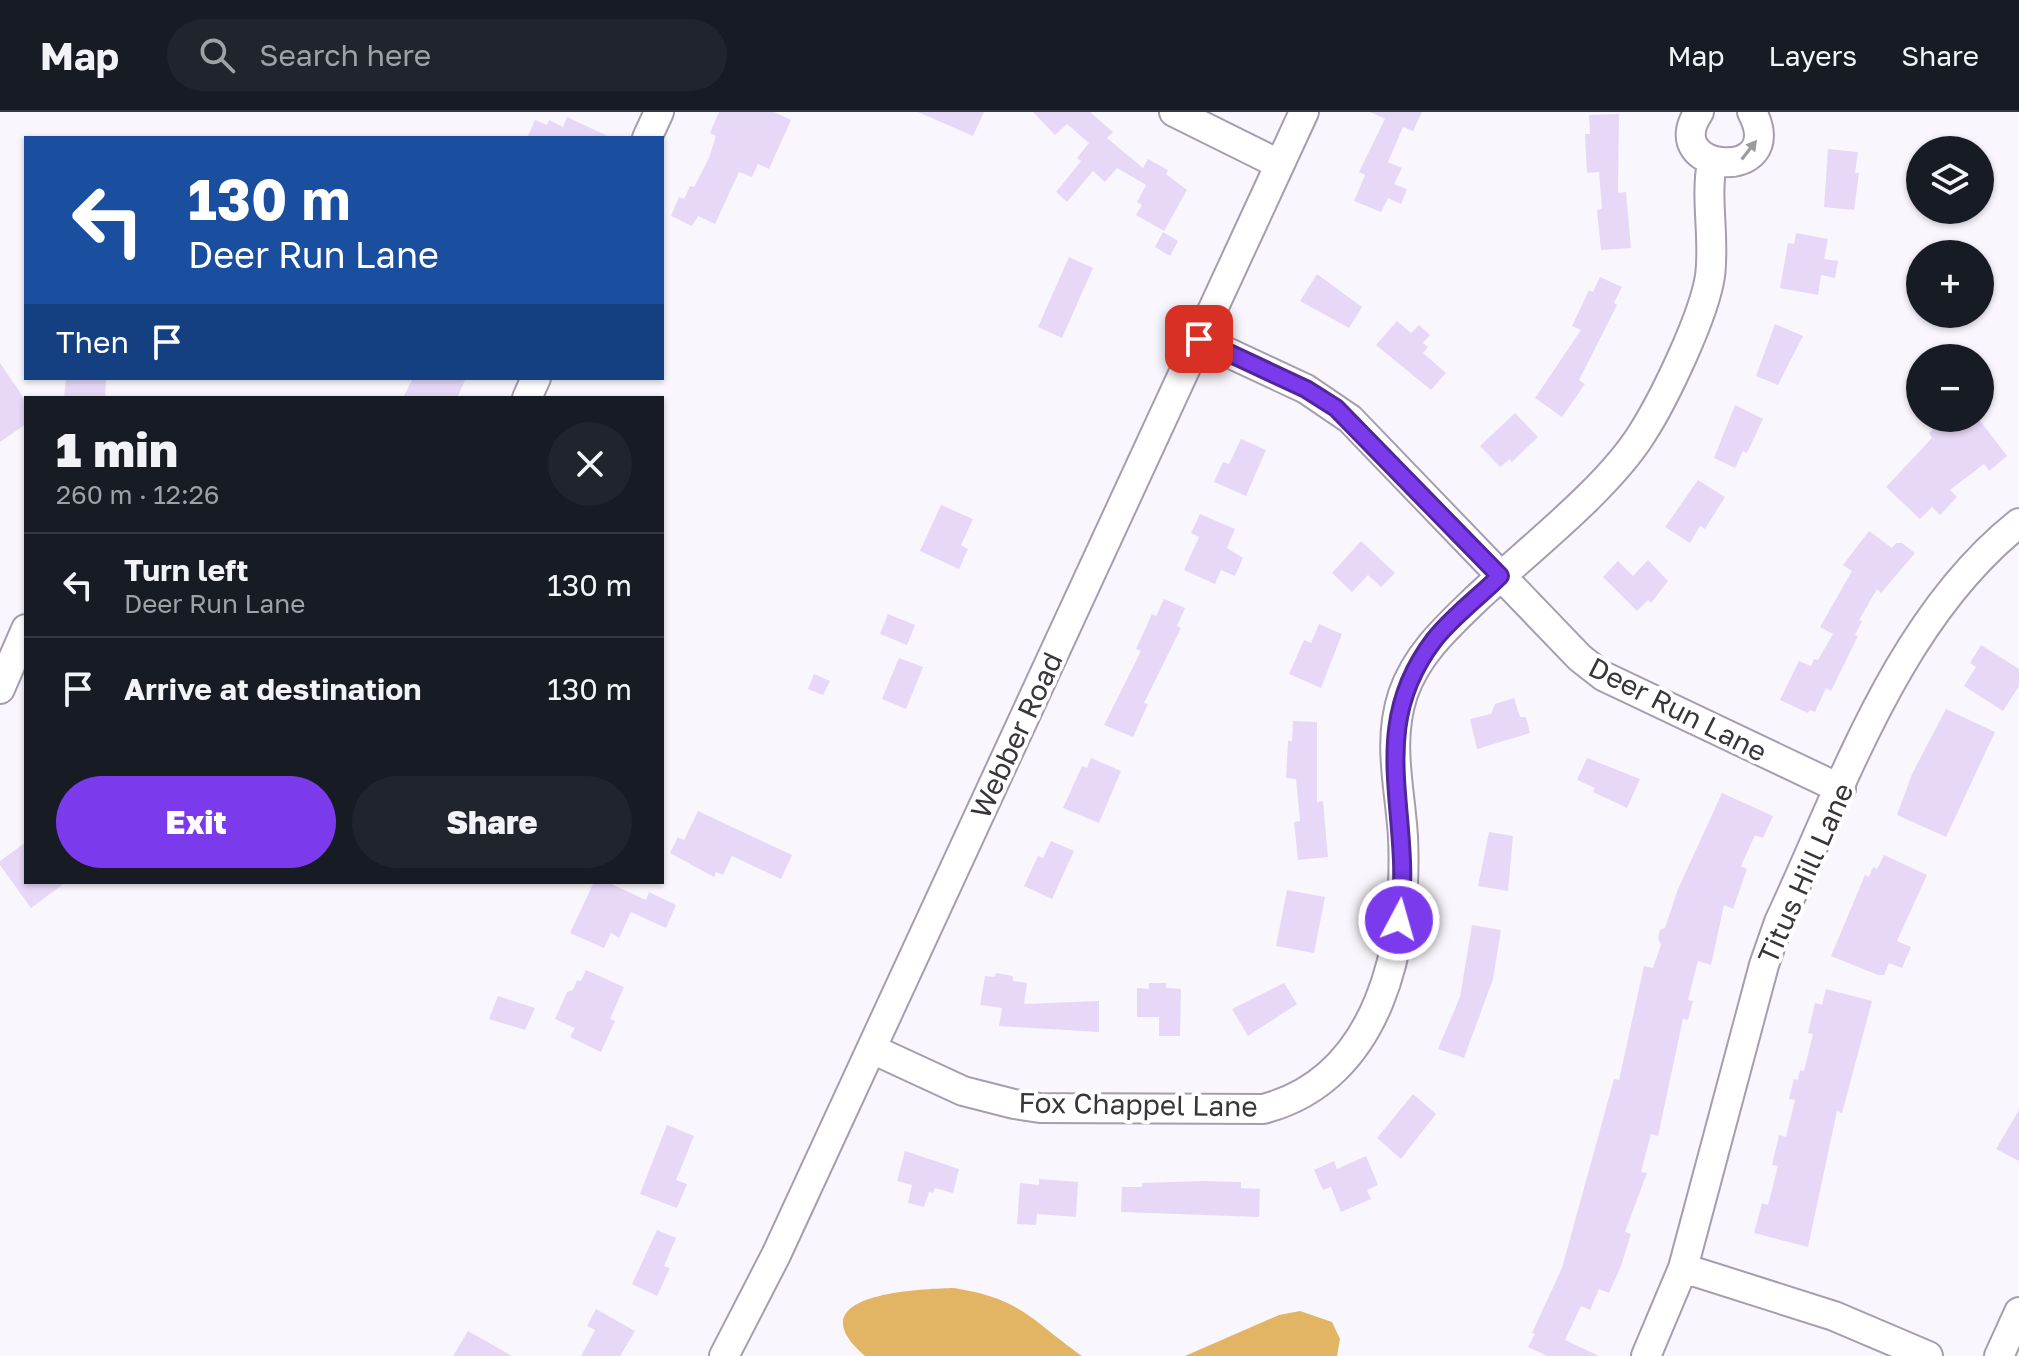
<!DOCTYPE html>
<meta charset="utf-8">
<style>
body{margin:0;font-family:"Golos Text",sans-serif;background:#20242c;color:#f1f3f6;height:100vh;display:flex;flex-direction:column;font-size:30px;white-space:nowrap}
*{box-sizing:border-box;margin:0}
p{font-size:26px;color:#9ea1a6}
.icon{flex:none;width:44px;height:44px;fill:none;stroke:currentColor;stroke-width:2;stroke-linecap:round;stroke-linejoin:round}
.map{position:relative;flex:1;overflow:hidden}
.drawer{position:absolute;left:24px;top:284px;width:640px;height:488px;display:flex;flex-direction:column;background:#171b24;border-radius:0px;box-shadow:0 2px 6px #0004}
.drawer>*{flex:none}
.banner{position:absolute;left:24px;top:24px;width:640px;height:244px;border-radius:0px;box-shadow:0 2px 6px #0004;background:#1a4fa0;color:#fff;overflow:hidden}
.fabs{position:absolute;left:1906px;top:24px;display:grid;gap:16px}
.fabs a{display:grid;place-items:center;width:88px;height:88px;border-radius:50%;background:#171b24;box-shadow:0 2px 6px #0004;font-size:40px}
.pin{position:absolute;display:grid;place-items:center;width:68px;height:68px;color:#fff;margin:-34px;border-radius:16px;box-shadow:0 4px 12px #0006}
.me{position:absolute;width:88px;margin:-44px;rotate:6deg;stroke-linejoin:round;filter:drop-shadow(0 0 6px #0008)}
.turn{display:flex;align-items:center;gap:28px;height:168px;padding:0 32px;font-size:36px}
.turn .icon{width:104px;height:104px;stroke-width:2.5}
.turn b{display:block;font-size:56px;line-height:68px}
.then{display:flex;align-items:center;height:76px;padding:0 32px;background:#0003;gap:16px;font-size:30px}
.round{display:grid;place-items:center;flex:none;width:84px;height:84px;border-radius:42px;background:#20242c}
.headline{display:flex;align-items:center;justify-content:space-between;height:136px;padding:0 32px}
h1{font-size:48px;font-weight:800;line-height:60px}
.primary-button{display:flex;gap:16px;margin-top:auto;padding:16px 32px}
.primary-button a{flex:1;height:92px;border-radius:48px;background:#7c3aed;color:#fff;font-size:32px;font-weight:800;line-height:92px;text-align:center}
.primary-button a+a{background:#20242c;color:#f1f3f6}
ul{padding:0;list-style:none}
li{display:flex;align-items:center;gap:24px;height:104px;padding:0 32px;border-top:2px solid #363941}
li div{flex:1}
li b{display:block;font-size:30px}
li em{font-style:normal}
header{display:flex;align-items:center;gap:48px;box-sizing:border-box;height:112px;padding:0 40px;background:#171b24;border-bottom:2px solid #363941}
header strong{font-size:38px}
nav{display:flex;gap:44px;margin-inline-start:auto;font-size:28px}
.search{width:560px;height:72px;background:#20242c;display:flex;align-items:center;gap:20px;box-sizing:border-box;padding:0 28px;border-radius:44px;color:#9ea1a6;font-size:30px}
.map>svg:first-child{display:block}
</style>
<header>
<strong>Map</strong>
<div class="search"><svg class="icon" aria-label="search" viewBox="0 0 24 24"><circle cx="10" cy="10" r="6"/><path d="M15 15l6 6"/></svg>Search here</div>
<nav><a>Map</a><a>Layers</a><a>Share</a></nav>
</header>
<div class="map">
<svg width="2019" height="1244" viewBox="0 0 2019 1244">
<rect width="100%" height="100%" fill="#faf6fd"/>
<path fill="#e1b563" d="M954,1176c68,11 76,31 128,68h-217c-72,-62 52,-67 89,-68z
M1300,1199l32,11 8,17 -3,17h-152l94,-41z"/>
<path fill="#e8d8f7" d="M719,0h55l17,8 -22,49 -11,-5 -6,13 -13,-5 -24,52 -17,-8 -6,10 -21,-10 8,-19 5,2 6,-13 4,1 15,-29 7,-22 -6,-3z
M918,0h66l-11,24z
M1033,0h57l23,20 -6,6 36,30 5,-9 20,11 -2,4 21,16 -23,41 -28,-16 6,-10 -5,-3 9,-17 -29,-17 -12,14 -12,-11 -26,31 -11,-10 25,-31 -4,-3 12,-15 -22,-19 -12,11z
M1370,0h52l-9,19 -10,-4 -15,35 14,6 -8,16 13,5 -6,15 -13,-6 -7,14 -27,-11 11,-26 -6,-3 26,-53z
M1619,2l-1,79 8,-1 5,56 -30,2 -4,-40 5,-1 -3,-37 -12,1 -2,-39h5l-1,-19z
M567,5l45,21h-85l8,-18 12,5 2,-5 14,7z
M1828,37l30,3 -3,21h4l-5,37 -30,-3z
M1163,120l15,9 -8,15 -15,-9z
M1796,121l32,6 -4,20 14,2 -3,17 -14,-3 -3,20 -38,-7 8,-45 6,1z
M1069,145l24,11 -31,70 -24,-11z
M1317,162l45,33 -13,21 -49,-27z
M1600,165l22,10 -8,16 3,2 -38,75 6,4 -23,33 -27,-19 46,-68 -9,-4 17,-36 4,2z
M1397,209l14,12 8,-8 11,10 -7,8 5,4 -5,6 23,20 -15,17 -55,-45z
M1775,212l28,12 -25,49 -22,-9z
M0,251l26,38v23l-26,18z
M66,266h40l-1,20h-41z
M413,266h53l-9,20h-54z
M1735,293l28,14 -16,34 -4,-2 -8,17 -21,-10z
M1515,301l23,24 -26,25 -2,-3 -10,8 -20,-21z
M1965,306h13l29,38 -18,15 -5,-7 -34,26 7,7 -17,18 -8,-8 -12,12 -34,-32 46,-49 -3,-5 14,-12 7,9z
M1241,327l25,11 -20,46 -32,-14 9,-20 6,2z
M1698,368l27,17 -20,32 -5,-3 -10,17 -25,-16z
M941,393l32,14 -12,26 7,4 -9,20 -39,-18z
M1200,402l35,15 -8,19 16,10 -8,18 -14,-6 -6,14 -31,-14 15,-33 -8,-4z
M1869,419l23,17 4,-5h6l13,10 -34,40 -4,-4 -18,31 3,1 -7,14 3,1 -27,55 -5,-3 -11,24 -5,-2 -2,3 -28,-13 19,-39 12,5 3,-7 4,1 15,-26 -13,-7 32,-56 -9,-6z
M1361,429l34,32 -14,14 -13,-12 -16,17 -20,-19z
M1648,448l20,21 -17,22 -3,-3 -11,11 -34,-34 15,-16 15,15z
M1164,487l21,9 -8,18 4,2 -37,75 4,1 -15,33 -29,-12 37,-74 -5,-2 16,-35 4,2z
M888,502l27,11 -8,20 -27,-11z
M1319,512l23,10 -21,54 -32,-14 15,-34 7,3z
M1981,533l38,24v17l-16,25 -39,-25 12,-19 -6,-4z
M899,546l24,9 -17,42 -24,-10z
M814,562l16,7 -7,14 -15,-6z
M1514,586l6,19h6l4,16 -53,16 -7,-30 21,-5 4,-10z
M1946,597l49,23 -49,105 -49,-22 15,-41z
M1293,609l24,1v80l6,-1 5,56 -30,3 -4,-38 6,-1 -4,-42 -10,-1 2,-37h4z
M1091,646l30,13 -22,52 -36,-15 19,-42 5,2z
M1587,646l53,21 -13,29 -34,-16 2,-4 -18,-8z
M1722,681l51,23 -10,22 -8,-3 -14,31 6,3 -14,40 -9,-4 -13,60 -13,-4 -10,39 5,1 -5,19 -5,-1 -25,117 -7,-2 -10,38 6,1 -22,59 6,2 -10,32 -12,27 -10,-4 -9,21 -9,-4 -16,34 34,16h-52l-19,-9 7,-13 -3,-1 30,-65 52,-189 5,1 25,-114 9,2 8,-23 -3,-7 2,-8 5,-2 13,-39z
M698,699l94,44 -11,24 -49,-23 -9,19 -7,-3 -2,5 -44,-24 8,-16 6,3z
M1489,720l24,4 -5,55 -30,-5z
M1051,729l23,10 -22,48 -28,-13 14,-30 5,2z
M26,730v40h40l-35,26 -31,-43v-4z
M1884,743l43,20 -30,66 14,6 -9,21 -13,-5 -5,12h-6l-47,-19 34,-81 4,2 4,-10 4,2z
M594,770h13l39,18 3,-8 27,13 -10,23 -35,-16 -12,26 -8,-5 -7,15 -34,-15z
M1287,778l38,7 -11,56 -38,-7z
M1472,813l29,5 -8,49 -29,79 -26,-9 22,-52z
M586,858l38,17 -14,32 5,2 -14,31 -31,-15 5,-9 -20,-9 12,-27 6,-2 4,-10 4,1z
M996,861l17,3v5l14,2 -3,21 75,-3v31l-100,-6 3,-18 -22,-3 5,-29 10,1z
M1149,871h17v5l15,1 -1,47h-21v-19h-22v-29l12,1z
M1284,871l13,21 -49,32 -16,-27z
M1826,877l46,12 -30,112 -5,-2 -29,136 -54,-14 8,-30 6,2 10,-39 -6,-1 7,-30 7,2 9,-37 -6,-1 5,-20 4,1 2,-10 4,1 9,-37 -5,-1 7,-30 7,2z
M498,884l37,12 -10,22 -36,-11z
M1413,982l23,20 -35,45 -24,-21z
M2019,998v51l-23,-12z
M667,1013l27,11 -18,44 11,4 -10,24 -37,-14z
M905,1039l54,18 -6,24 -18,-5 -2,5 -4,-1 -5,15 -16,-4 4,-18 -15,-4z
M1366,1044l12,29 -11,5 4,9 -30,13 -10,-25 -8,3 -9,-20 20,-9 3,8z
M1039,1067l39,3 -2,35 -39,-3 -1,11 -19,-1 3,-41 19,2z
M1203,1069l38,1v6l19,1 -1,28 -138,-5 1,-25h20v-4z
M657,1118l19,8 -12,28 6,2 -13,28 -25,-12z
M596,1197l39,22 -15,25h-39l14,-26 -8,-4z
M468,1219l44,25h-59z"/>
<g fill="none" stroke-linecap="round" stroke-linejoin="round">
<g stroke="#a69dae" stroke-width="32">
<path id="minor" d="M1174,0l105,52
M1699,0c-42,62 91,72 53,0
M647,26l12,-26
M1199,227l107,50 44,30 230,239 23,18 238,113
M527,286l9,-20
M0,577l26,-60
M872,937l91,42 51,13 26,4 223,1c117,-30 145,-165 140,-272 -3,-50 -16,-94 0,-143 14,-40 44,-67 73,-95 51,-48 132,-110 167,-167 22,-35 61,-116 67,-156 5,-38 -5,-76 2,-114
M1683,1156l151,48 94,40
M724,1244l52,-101 528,-1143
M1646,1244l37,-88 81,-303 15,-43c64,-137 119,-303 240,-399
M1999,1244l20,-44"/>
</g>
<use href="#minor" stroke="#fff" stroke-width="28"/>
</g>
<defs><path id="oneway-solid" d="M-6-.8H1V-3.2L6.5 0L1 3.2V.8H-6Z" transform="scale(2)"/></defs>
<use fill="#9c9a9e" href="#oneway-solid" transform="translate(1749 38) rotate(-52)"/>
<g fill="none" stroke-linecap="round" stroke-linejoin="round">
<g stroke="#51269a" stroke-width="20">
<path id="route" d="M1199,227l107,50 30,19 164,168c-21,21 -48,41 -66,64 -71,93 -19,177 -35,280"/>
</g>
<use href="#route" stroke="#7c3aed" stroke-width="14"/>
</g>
<g text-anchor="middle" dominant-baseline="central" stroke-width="8" stroke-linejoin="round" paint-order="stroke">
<g font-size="28" fill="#39353c" stroke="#fff">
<text transform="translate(1678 597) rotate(27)">Deer Run Lane</text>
<text transform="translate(1016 623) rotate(-65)">Webber Road</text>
<text transform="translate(1805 761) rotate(-66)">Titus Hill Lane</text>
<text transform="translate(1138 992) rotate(1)">Fox Chappel Lane</text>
</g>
</g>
</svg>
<div class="fabs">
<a><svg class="icon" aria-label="layers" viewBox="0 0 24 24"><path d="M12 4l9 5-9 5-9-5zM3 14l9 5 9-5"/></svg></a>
<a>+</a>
<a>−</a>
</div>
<div class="pin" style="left:1199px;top:227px;background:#d93025"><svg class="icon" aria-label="arrive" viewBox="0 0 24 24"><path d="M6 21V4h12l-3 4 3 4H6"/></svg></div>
<svg class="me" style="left:1399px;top:808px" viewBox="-20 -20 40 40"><circle r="17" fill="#7c3aed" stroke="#fff" stroke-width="3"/><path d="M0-11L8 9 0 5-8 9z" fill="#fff"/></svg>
<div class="banner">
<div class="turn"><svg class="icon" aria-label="left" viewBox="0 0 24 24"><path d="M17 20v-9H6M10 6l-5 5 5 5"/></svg><div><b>130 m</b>Deer Run Lane</div></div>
<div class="then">Then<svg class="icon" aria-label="arrive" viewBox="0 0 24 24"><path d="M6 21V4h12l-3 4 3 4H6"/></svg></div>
</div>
<section class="drawer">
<div class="headline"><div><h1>1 min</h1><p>260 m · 12:26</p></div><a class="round"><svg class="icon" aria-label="close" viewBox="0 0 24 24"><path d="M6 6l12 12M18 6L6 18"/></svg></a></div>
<ul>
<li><svg class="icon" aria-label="left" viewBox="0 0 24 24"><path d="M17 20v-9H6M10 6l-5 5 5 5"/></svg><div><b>Turn left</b><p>Deer Run Lane</p></div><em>130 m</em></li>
<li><svg class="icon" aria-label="arrive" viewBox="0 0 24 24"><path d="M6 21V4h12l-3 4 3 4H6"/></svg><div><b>Arrive at destination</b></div><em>130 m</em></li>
</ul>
<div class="primary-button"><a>Exit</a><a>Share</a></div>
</section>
</div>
